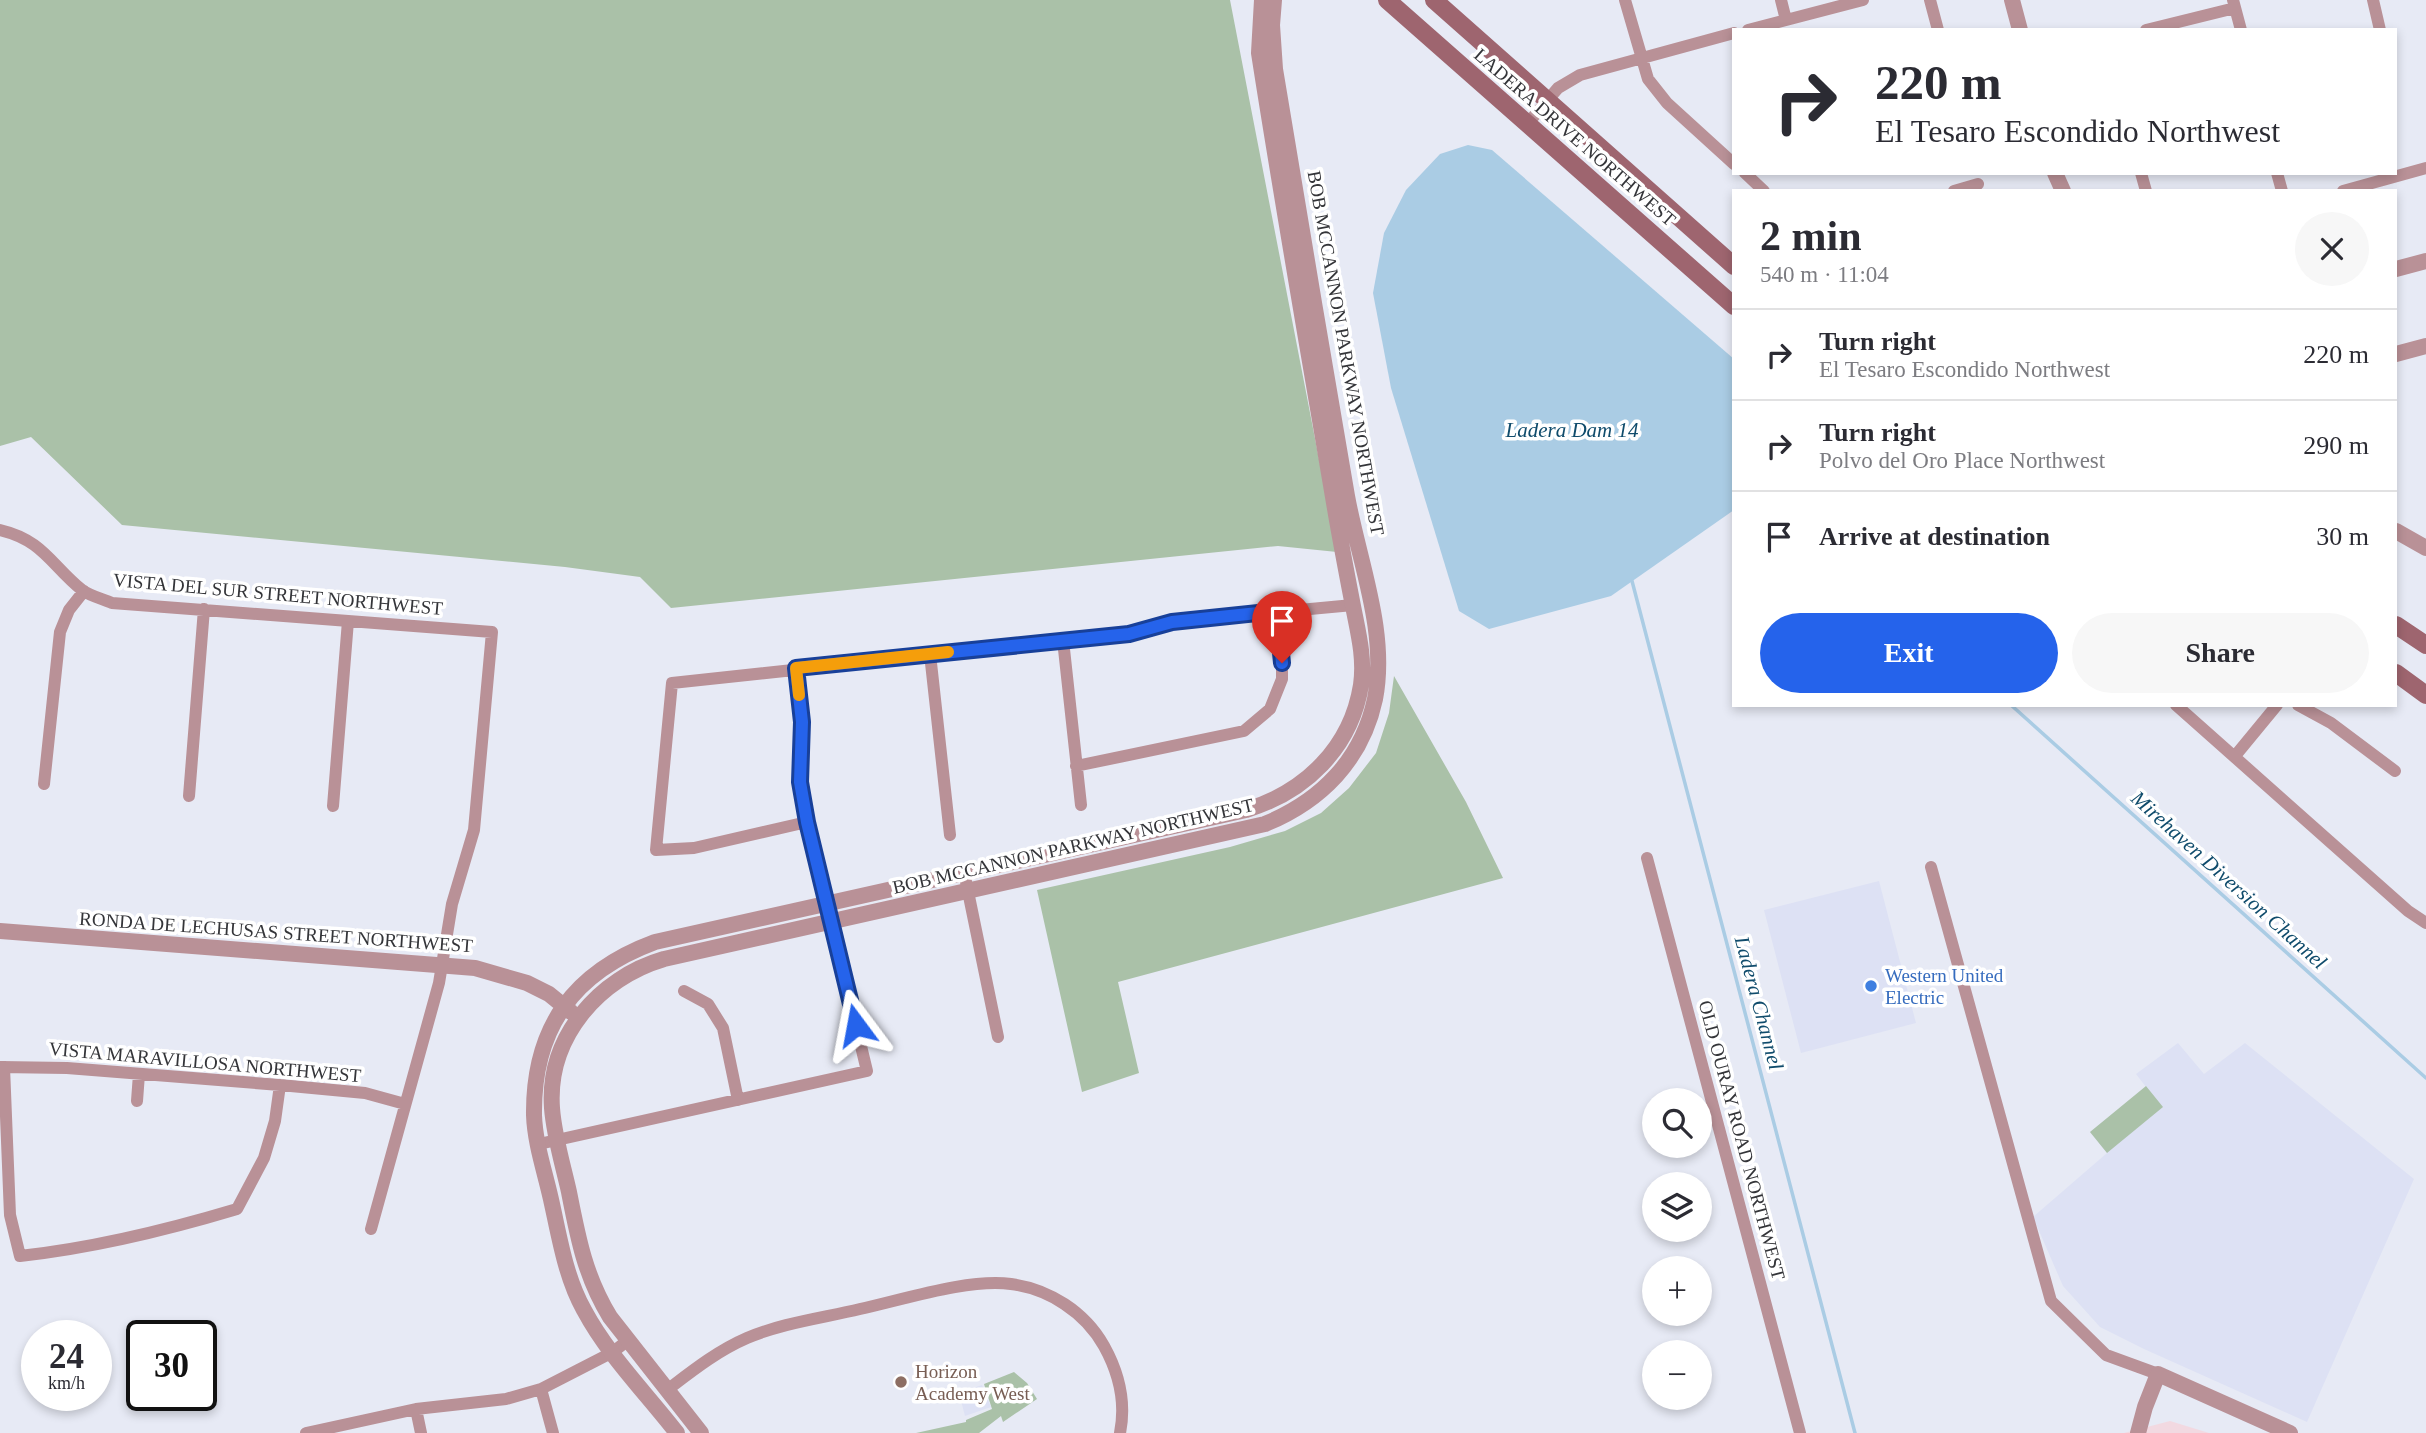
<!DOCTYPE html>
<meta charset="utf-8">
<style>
body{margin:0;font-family:"Times New Roman",serif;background:#f7f7f7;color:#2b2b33;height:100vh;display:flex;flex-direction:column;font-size:26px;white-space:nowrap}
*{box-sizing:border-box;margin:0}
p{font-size:23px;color:#7c7c81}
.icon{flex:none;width:38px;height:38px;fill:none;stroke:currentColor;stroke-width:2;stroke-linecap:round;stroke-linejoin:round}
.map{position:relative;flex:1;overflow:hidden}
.side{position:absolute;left:1732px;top:189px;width:665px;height:518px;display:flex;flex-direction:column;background:#fff;border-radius:0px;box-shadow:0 4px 10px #0003}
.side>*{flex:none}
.banner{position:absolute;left:1732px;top:28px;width:665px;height:147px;border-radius:0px;box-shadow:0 4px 10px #0003;background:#fff;color:#2b2b33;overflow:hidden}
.tools{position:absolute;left:1642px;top:1088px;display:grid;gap:14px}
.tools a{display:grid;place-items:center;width:70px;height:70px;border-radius:50%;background:#fff;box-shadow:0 4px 10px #0003;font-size:35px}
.speed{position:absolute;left:21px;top:1320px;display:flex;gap:14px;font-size:35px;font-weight:700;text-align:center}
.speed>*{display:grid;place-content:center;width:91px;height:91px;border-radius:50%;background:#fff;box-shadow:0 4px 10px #0003;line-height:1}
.speed small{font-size:18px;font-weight:400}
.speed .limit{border:4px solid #111;border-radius:10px;background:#fff;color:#111}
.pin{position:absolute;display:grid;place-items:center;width:60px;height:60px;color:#fff;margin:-72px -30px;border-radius:50% 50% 50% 0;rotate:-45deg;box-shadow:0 0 7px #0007}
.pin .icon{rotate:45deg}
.me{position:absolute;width:77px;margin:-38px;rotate:347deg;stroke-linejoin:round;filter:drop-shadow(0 0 5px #0008)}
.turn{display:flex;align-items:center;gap:24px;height:147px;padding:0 28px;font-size:32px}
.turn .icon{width:91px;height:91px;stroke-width:2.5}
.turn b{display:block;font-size:49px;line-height:60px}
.round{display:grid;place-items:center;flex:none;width:74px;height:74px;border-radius:37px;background:#f7f7f7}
.summary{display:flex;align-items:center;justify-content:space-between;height:119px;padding:0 28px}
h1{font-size:42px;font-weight:800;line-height:52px}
.button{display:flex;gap:14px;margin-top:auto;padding:14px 28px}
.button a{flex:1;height:80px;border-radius:42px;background:#2563eb;color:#fff;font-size:28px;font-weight:800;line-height:80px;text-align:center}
.button a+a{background:#f7f7f7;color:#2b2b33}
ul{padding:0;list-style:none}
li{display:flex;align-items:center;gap:21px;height:91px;padding:0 28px;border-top:2px solid #e1e1e2}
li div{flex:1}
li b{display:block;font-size:26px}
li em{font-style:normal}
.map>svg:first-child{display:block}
</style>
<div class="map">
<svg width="2426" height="1433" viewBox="0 0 2426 1433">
<rect width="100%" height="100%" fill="#e7eaf5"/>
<path fill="#f2d9e1" d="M2170,1421l39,12h-85z"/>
<path fill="#dde1f4" d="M1879,881l37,142 -115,30 -37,-143z
M2178,1043l26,31 41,-31 169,136 -107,243 -163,-73 -44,-22 -37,-41 -30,-69 74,-64 -17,-21 56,-45 -10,-13z
M982,1385l9,22 -26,9 -6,-23z"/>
<path fill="#aac1a8" d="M0,0h1230l107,552 -59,-6 -607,62 -31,-31 -75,-10 -443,-42 -91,-88 -31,9z
M1394,676l72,126 37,76 -385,104 21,91 -57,19 -45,-202 193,-43 55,-16 36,-18 28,-25 27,-35 13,-40z
M2146,1086l17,21 -56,46 -17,-21z
M1014,1372l13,11 10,16 -34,23 -2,-6 -22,17h-63l50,-11v-2l26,-11 -8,-25z"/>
<path fill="#aacce4" d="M1468,145l24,5 242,209v151l-123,86 -122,33 -30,-18 -68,-223 -18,-95 11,-60 22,-43 34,-36z"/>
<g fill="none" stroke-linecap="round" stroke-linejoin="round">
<path stroke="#aacce4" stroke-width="3.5" d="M1632,581l223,852
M2011,705l415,373"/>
<path stroke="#b99197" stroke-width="12" d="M1625,0l23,79 19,24 67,61
M1781,0l5,20
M1930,0l8,30
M2233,0l8,30
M2373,0l7,30
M1748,30l115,-30
M2146,30l89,-22
M1528,123l30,-35 22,-13 154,-42
M1745,173l19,18
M2141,173l5,18
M2277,173l5,18
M1954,191l24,-7
M2343,191l83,-23
M0,530c43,10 51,35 82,60 8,6 21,9 30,13l380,29 -18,198 -22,74 -13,79 -68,246
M1063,640l18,165
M930,654l20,181
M2176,705l232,206 18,12
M2298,705l33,18 64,48
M2235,756l42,-51
M1076,766l168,-35 26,-22 12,-30v-32l-5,-36
M44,784l16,-152 9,-22 15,-19
M189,796l15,-187
M333,806l15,-185
M807,822l-113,26 -38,2 16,-167 457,-49 44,-12 180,-17
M1647,858l153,575
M1931,867l120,434 55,54 52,19
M964,872l34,165
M684,991l24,13 15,24 15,72
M0,1067l67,1 213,17 85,8 40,11
M4,1067l6,148 10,41c73,-8 147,-26 217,-47l27,-51 11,-37 5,-36
M137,1101l2,-27
M539,1144l328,-73 -60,-249 -7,-40 2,-60 -6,-54
M541,1389l12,44
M667,1390c25,-19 50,-39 80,-52 35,-15 75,-20 113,-29 42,-9 109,-31 151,-25 38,5 74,28 93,62 15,27 22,57 16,87
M416,1409l5,24
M306,1433l110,-24 90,-10 35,-10 72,-37 14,-11"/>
<path stroke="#b99197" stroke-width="16" d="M2012,0l8,30
M2055,173l8,18
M2396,269l30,-8
M2396,354l30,-8
M2396,531l30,17
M0,931l475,37 52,15 22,11 22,18
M677,1433c-31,-40 -69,-78 -93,-123 -18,-32 -24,-70 -32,-106 -6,-29 -17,-59 -18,-89 -1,-88 40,-143 121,-173l591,-132c59,-18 105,-62 115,-125 4,-27 -3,-53 -8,-79 -7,-36 -14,-73 -20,-109 -25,-148 -51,-296 -74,-444l3,-53
M701,1433l-91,-116c-25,-41 -32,-79 -41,-125 -6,-27 -15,-56 -17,-84 -5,-71 47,-130 112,-149l601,-135c56,-23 97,-64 110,-125 13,-67 -16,-137 -28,-203 -25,-142 -48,-285 -72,-427l-3,-44 2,-25
M2138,1433l7,-26 13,-33 132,59"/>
<path stroke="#9e656f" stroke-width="18" d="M1387,0l347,306
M1434,0l300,266
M2396,625l30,20
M2396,673l30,22"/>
</g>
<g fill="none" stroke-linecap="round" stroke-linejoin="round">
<g stroke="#184099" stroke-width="18">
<path id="route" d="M856,1025l-49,-203 -7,-40 2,-60 -6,-54 333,-34 43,-12 105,-11 5,52"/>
</g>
<use href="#route" stroke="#2563eb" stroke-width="12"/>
<path stroke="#f59e0b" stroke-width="12" d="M799,695l-3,-27 152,-16"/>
</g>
<circle fill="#3f7fe0" stroke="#fff" stroke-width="2.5" cx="1871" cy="986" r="7"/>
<circle fill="#8d6e63" stroke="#fff" stroke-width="2.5" cx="901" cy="1382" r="7"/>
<g text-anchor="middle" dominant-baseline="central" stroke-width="7" stroke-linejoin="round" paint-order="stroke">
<g font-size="19" fill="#343539" stroke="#fff">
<text transform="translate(1575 137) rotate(41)">LADERA DRIVE NORTHWEST</text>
<text transform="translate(1346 353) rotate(80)">BOB MCCANNON PARKWAY NORTHWEST</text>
<text transform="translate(278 594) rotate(5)">VISTA DEL SUR STREET NORTHWEST</text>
<text transform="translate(1073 846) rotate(-13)">BOB MCCANNON PARKWAY NORTHWEST</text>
<text transform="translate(276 932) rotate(4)">RONDA DE LECHUSAS STREET NORTHWEST</text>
<text transform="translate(205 1062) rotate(5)">VISTA MARAVILLOSA NORTHWEST</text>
<text transform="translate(1742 1140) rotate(75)">OLD OURAY ROAD NORTHWEST</text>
</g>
<g font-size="19" fill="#366cbe" stroke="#fff" text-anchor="start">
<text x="1885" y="975">Western United<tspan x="1885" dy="22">Electric</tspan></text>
</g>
<g font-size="19" fill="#785e54" stroke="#fff" text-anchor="start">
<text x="915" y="1371">Horizon<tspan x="915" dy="22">Academy West</tspan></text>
</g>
<g font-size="21" font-style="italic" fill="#104c6c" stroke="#fff">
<text x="1572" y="430">Ladera Dam 14</text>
<text transform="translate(2229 880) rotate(42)">Mirehaven Diversion Channel</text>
<text transform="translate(1759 1003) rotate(75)">Ladera Channel</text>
</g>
</g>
</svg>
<div class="tools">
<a><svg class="icon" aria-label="search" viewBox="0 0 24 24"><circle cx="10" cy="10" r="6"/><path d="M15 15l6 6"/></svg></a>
<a><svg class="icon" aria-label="layers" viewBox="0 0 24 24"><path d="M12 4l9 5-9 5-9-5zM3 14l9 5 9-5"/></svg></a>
<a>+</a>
<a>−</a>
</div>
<div class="speed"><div>24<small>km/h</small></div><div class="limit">30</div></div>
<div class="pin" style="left:1282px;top:663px;background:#d93025"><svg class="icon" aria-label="arrive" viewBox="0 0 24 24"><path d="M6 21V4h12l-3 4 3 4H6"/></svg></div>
<svg class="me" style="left:856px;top:1025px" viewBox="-20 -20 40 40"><path d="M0-17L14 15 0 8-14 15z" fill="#2563eb" stroke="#fff" stroke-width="4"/></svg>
<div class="banner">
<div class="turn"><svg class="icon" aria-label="right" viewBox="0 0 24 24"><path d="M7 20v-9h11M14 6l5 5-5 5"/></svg><div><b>220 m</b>El Tesaro Escondido Northwest</div></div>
</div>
<section class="side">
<div class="summary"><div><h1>2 min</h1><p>540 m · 11:04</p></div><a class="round"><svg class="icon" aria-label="close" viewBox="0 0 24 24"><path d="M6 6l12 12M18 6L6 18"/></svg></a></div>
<ul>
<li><svg class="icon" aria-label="right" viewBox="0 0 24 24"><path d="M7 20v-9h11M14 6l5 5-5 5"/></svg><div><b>Turn right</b><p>El Tesaro Escondido Northwest</p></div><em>220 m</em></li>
<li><svg class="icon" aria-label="right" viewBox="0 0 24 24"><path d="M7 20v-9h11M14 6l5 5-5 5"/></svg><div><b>Turn right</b><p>Polvo del Oro Place Northwest</p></div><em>290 m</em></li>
<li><svg class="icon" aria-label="arrive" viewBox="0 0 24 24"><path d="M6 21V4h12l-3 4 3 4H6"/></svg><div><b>Arrive at destination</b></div><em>30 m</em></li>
</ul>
<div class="button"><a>Exit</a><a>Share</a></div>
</section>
</div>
